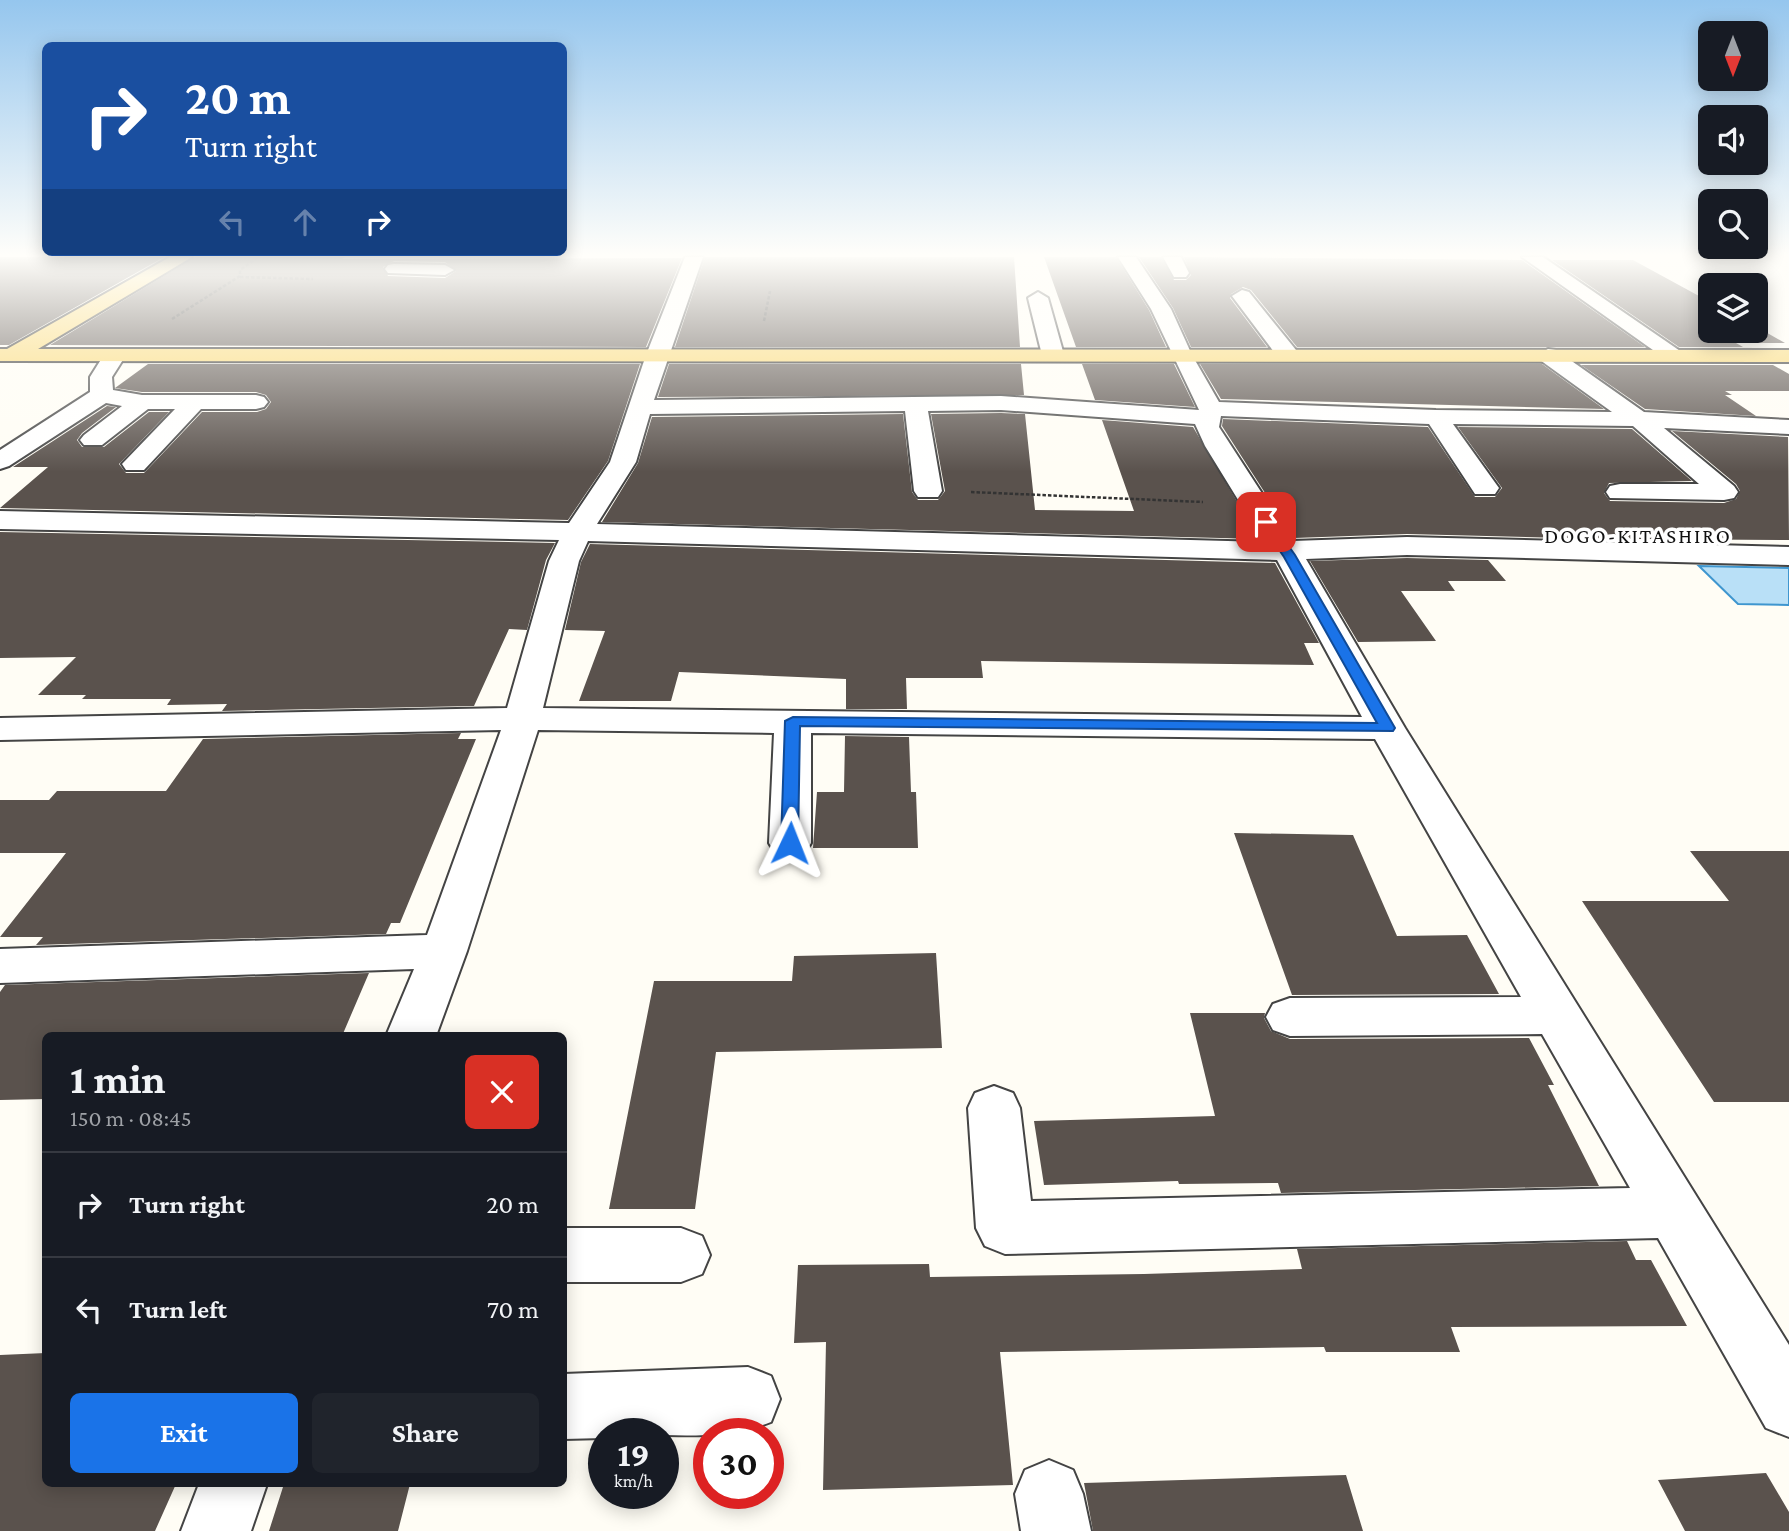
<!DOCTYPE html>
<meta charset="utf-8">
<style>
body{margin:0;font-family:"Crimson Pro",serif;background:#20242c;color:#f1f3f6;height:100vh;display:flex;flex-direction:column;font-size:26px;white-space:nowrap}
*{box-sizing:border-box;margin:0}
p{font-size:23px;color:#9ea1a6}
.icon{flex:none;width:38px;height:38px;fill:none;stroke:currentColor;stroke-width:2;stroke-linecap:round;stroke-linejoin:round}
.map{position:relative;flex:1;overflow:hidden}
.details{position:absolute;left:42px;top:1032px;width:525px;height:455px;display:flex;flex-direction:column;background:#171b24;border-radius:10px;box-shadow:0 4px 18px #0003}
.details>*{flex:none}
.banner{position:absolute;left:42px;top:42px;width:525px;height:214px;border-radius:10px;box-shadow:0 4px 18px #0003;background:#1a4fa0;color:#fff;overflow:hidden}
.needle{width:46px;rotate:180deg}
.tools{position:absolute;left:1698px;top:21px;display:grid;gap:14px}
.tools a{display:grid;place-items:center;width:70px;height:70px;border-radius:10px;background:#171b24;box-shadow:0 4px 18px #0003;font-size:35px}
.speed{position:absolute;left:588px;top:1418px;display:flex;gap:14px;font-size:35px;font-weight:700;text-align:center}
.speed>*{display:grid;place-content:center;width:91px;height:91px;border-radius:50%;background:#171b24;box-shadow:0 4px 18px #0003;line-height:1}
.speed small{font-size:18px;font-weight:400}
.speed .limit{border:10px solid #d22;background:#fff;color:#111}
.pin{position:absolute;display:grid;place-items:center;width:60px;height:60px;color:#fff;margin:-30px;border-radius:14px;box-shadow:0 4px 10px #0006}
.me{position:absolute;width:77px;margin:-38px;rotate:2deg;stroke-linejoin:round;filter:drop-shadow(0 0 5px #0008)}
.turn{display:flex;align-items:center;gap:24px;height:147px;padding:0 28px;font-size:32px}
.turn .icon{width:91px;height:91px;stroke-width:2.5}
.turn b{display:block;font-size:49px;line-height:60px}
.lanes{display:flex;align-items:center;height:66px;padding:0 28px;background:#0003;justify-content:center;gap:35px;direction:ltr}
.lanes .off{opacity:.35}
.round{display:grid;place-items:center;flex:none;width:74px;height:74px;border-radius:10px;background:#20242c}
.overview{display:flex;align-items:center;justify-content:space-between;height:119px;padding:0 28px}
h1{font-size:42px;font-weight:700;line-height:52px}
.button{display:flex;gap:14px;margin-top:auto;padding:14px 28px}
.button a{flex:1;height:80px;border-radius:10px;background:#1a73e8;color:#fff;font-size:28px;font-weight:700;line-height:80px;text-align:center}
.button a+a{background:#20242c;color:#f1f3f6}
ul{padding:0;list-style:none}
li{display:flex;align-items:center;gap:21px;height:105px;padding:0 28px;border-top:2px solid #363941}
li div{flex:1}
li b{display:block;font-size:26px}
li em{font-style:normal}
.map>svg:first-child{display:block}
</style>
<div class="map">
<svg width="1789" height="1531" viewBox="0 0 1789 1531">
<rect width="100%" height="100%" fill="#fffdf5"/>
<path fill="#b9e0f7" stroke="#3f96cf" stroke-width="2" d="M1699,566l90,2v37l-51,-1z"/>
<path fill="#5a524d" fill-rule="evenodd" d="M0,257h164l-155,88h-9z
M195,257h150l-3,2 340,-1 -36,89 -596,-2zM394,261l51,1 11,9 -11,7 -57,-2 -5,-9z
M705,257h309l6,90h-345z
M1044,257h72l33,53 17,37h-90z
M1139,257h22l13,23h12l5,-5 -7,-18 338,3 123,87h-348l-46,-57 -8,-3 -12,7 -1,4 37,49h-76l-18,-39z
M1552,260h81l77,42v29h45v-5l30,17h-49l7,4h-64z
M148,364h492l-32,97 -40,59 -568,-12 48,-41h-35l94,-61 9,1 -34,26 -5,7 5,7h22l45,-35h20l-50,52 7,9h18l58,-61h55l9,-3 5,-7 -5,-7 -10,-3h-114l-27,-4z
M669,364h352l3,31 -366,2z
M1082,364h92l21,43 -100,-7z
M1200,364h342l62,45 -383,-10z
M1581,365h192l16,9v17h-64l7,4h-7l31,21 -111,-7z
M1001,413l24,1 10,96 99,1 -32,-91 91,7 66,112 -657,-17 36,-59 14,-46 251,-3 9,78 6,8h20l7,-9 -14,-77z
M1223,419l205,8 47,70h20l7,-9 -44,-61 174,2 60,52 -83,2 -5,10 6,8 114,2 12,-4 4,-8 -4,-7 -64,-53 116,6 1,103 -154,-1 2,1 -230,-6 -113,4 -72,-112z
M0,532l555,11 -9,17 -19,70 -18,-1 -35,77 -252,5 5,-7 -60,1 4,-6h-89l4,-4h-48l38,-38 -76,1z
M590,544l685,19 44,80h-15l10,22 -333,-4 2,17h-77l1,31h-61v-30l-167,-7 -8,29h-92l26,-70 -40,-1 16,-68z
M1407,558l81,2 18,21h-58l7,10h-54l35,50 -78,1 -48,-81z
M461,733l-3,6h18l-76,184h-9l-5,11 -350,11 7,-8h-43l66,-84h-66v-53h49l8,-9h109l37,-52z
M845,736l64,1 2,55h5l2,56h-105l4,-56h27z
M1234,833l119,2 44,101 70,-1 32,59 -207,1z
M1690,851h99v251h-75l-132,-201h147z
M936,953l6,95 -226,4 -21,157h-86l45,-228h138l2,-25z
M369,973l-27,63h-296v63l-46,1v-108l5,-7z
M1190,1013h75l-1,5 7,13 19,8 239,-1 25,47h-6l51,101 -318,7 -3,-10 -99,1 -1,-3 -134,4 -10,-64 181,-5z
M1627,1241l9,19h15l36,66 -236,1 9,25h-134l-2,-5 -324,5 13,133 -190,5 3,-148 -32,1 4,-78 131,-1 1,13 214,-3 158,-5 -5,-20z
M46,1353v131h130l-21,47h-155v-176z
M1766,1473l23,39v19h-104l-27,-51z
M1346,1475l17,56h-270l-9,-48z
M322,1484h88l-12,47h-129l14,-44z"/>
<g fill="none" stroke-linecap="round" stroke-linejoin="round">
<g stroke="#444" stroke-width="4">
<path id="minor" d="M685,257h18l-49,143 347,-4 198,14 -48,-101 -33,-52h18l35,52 21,46 27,47 217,8 176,2 -72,-52 -3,-5 11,-6 8,1 88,62 145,8v14l-125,-6 70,58 4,6 -4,6 -10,2 -114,-2 -4,-6 4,-6 10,-2h79l-66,-58 -180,-2 46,64 -4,6h-20l-46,-70 -208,-8 -2,11 74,114 114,-4 382,10v18l-382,-10 -101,4 99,169 384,617v92l-23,-9 -108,-190 -653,16 -20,-8 -9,-18 -8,-120 7,-15 19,-7 19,7 7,15 11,93 599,-13 -88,-154 -252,2 -17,-6 -7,-13 7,-13 17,-6 231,-1 -146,-258 -564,-6v110l-6,10 -15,4 -15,-4 -6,-10 5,-110 -236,-3 -71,221 -31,85h-50l28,-67 -414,14v-34l427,-14 74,-205 -501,10v-22l507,-10 42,-147 10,-21 -559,-11v-18l569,12 41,-61 36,-107zM1001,410l194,14 10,22 59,96 -667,-18 39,-62 14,-48 255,-3 9,80 4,6h20l4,-6 -14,-80zM588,541l689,19 85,157 -819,-9 36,-147z
M1163,257h18l8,16 -3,4h-12z
M1522,257h21l143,98 -3,5h-16z
M394,264l51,1 9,5 -9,5 -57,-2 -3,-4 3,-4z
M1242,290l7,2 47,58 3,5 -3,5h-16l-48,-64z
M1038,292l10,6 16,57 -3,5h-16l-3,-5 -14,-57z
M115,349l11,6 -14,22 1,13 29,5h114l8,2 4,5 -4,5 -8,2h-55l-57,61h-18l-4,-6 53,-55h-27l-46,36h-18l-4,-5 4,-5 38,-29 -16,-3 -97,63 -9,3v-19l90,-58v-15l17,-27z
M564,1228h117l21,8 8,19 -8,19 -21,8h-117z
M748,1367l23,9 9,23 -9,23c-52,21 -113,11 -167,11v5l-40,1v-65z
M1049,1460l24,10 10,24 8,37h-70l-6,-37 10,-24z
M199,1484h68l-16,47h-70z"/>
</g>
<g stroke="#222" stroke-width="4">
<path id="major" d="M170,257h22l-154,92 1751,1v12l-1789,-1v-12h7z"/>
</g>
<path stroke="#333" stroke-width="2.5" stroke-dasharray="3.5 2" stroke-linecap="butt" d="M240,277l73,2
M172,319l68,-43v-6l19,-13
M764,321l6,-30
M971,492l232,10"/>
<use href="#minor" fill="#fff" fill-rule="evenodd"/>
<use href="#major" fill="#f9d66b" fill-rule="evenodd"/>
</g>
<linearGradient id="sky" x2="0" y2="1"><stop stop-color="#95c6ee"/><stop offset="0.54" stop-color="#fffefa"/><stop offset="1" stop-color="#fffefa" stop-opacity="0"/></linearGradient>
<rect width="1789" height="472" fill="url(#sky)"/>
<path fill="#1a73e8" stroke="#114b97" stroke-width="2" d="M1266,519l4,1 25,35 100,173 -2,3 -593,-5 -2,117 -2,4h-12l-3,-4 4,-122 8,-4 584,6 -93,-166 -24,-35z"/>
<g text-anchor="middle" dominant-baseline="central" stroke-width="7" stroke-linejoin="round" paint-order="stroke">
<g font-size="21" letter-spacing="2" fill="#111" stroke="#fff">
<text x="1638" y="536">DOGO-KITASHIRO</text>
</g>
</g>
</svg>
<div class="tools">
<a><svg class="needle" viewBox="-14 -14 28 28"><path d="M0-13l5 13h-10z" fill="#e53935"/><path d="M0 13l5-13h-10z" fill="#9ea1a6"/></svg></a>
<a><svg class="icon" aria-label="sound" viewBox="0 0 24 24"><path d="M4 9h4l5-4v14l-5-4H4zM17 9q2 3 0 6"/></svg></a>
<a><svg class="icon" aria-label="search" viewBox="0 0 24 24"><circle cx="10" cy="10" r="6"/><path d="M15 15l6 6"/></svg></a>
<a><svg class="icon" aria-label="layers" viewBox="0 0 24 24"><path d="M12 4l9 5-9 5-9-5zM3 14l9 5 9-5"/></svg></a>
</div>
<div class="speed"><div>19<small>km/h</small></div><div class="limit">30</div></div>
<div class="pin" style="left:1266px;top:522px;background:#d93025"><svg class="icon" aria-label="arrive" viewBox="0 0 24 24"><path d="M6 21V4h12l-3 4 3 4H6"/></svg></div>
<svg class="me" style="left:790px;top:843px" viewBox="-20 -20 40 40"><path d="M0-17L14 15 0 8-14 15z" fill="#1a73e8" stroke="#fff" stroke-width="4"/></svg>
<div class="banner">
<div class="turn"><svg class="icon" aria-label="right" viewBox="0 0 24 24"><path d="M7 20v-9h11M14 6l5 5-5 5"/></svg><div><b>20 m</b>Turn right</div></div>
<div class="lanes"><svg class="icon off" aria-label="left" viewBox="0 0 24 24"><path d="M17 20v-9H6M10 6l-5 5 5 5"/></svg><svg class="icon off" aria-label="ahead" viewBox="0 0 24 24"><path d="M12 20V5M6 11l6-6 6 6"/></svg><svg class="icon" aria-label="right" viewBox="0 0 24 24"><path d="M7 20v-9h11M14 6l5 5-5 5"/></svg></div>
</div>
<section class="details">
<div class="overview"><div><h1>1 min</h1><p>150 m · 08:45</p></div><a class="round" style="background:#d93025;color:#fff"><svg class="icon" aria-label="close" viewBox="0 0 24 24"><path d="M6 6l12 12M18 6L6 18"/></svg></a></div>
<ul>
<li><svg class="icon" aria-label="right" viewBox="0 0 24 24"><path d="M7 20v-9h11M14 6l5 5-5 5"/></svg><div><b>Turn right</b></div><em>20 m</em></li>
<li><svg class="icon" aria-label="left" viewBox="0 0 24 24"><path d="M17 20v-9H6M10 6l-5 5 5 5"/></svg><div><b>Turn left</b></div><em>70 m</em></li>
</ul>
<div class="button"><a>Exit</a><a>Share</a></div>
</section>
</div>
